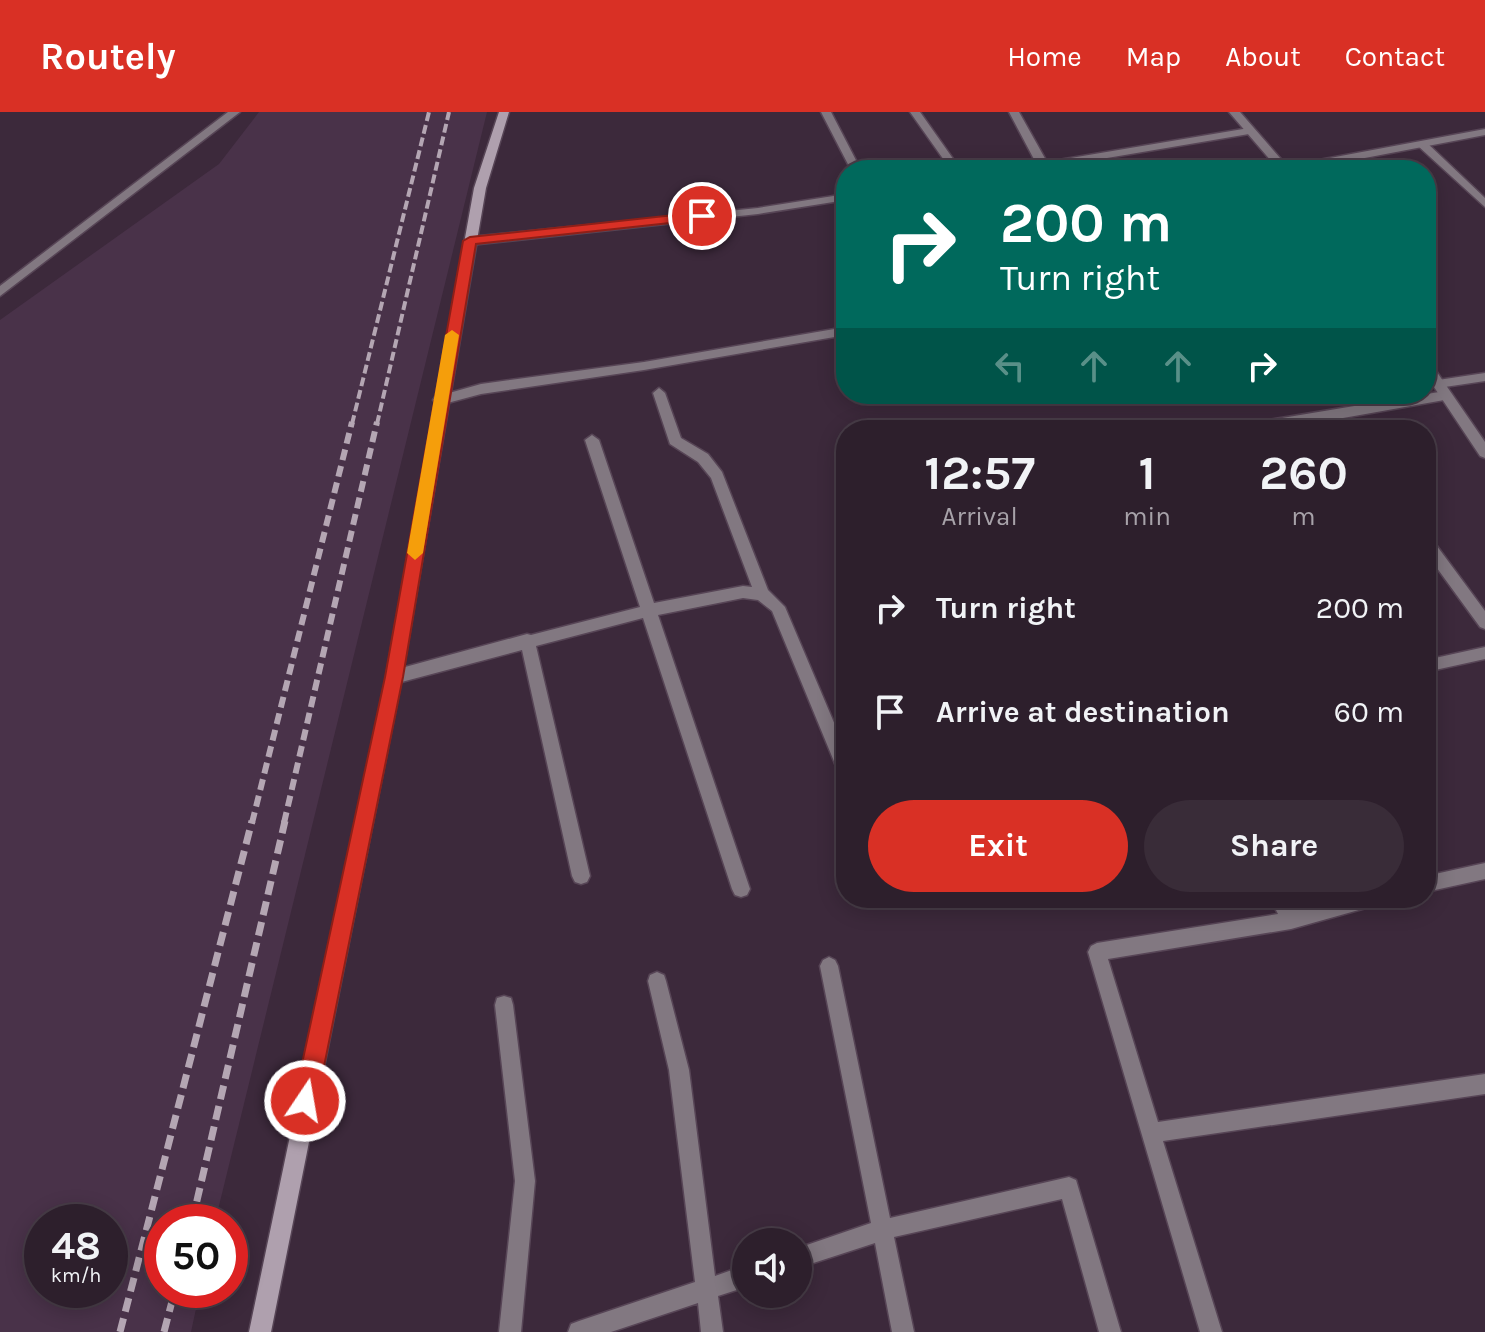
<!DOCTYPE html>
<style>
body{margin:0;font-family:Karla,sans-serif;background:#392c38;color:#f1f3f6;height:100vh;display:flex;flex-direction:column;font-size:30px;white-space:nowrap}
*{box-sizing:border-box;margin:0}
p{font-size:26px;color:#a7a2a9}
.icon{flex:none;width:44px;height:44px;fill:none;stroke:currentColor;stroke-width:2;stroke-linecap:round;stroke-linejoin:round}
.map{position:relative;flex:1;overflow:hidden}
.drawer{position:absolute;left:836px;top:308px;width:600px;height:488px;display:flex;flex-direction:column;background:#2d1f2c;border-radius:32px;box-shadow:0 4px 20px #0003,0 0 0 2px #483d48}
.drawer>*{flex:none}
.banner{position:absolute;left:836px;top:48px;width:600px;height:244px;border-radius:32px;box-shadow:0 4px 20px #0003,0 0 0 2px #483d48;background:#00695c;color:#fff;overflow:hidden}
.buttons{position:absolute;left:732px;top:1116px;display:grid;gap:16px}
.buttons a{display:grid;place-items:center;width:80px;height:80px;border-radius:50%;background:#2d1f2c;box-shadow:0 4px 20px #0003,0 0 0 2px #483d48;font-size:40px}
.speed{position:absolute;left:24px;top:1092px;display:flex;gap:16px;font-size:40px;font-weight:700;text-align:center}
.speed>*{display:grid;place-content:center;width:104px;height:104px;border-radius:50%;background:#2d1f2c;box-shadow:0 4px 20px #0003,0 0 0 2px #483d48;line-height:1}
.speed small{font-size:20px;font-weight:400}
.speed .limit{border:12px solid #d22;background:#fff;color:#111}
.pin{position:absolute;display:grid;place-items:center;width:68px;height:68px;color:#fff;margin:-34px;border:4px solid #fff;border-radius:50%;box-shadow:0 2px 8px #0007}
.me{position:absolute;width:88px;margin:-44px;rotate:12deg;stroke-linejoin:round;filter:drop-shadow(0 0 6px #0008)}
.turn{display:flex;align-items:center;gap:28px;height:168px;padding:0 32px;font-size:36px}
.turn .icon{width:104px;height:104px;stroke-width:2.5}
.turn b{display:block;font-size:56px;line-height:68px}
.lanes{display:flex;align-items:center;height:76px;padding:0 32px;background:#0003;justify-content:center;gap:40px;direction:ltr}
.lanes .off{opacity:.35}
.eta{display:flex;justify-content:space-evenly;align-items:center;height:136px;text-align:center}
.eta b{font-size:48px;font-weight:700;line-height:56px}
.primary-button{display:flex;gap:16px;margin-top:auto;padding:16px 32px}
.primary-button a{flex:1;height:92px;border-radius:48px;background:#d93025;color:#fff;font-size:32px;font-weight:700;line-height:92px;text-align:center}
.primary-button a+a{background:#392c38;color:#f1f3f6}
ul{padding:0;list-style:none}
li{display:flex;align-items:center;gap:24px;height:104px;padding:0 32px}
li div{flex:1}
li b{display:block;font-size:30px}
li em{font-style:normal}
header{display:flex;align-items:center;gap:48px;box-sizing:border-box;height:112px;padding:0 40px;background:#d93025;color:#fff}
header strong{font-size:38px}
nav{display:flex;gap:44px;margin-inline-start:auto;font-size:28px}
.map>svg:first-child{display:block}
</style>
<header>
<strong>Routely</strong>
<nav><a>Home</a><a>Map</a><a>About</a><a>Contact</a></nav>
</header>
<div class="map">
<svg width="1485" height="1220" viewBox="0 0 1485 1220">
<rect width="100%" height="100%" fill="#3c293b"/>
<path fill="#493249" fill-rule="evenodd" d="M259,0h228l-272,1110h-53v68h38l-9,42h-191v-1012l219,-156zM42,1110h68v68h-68z"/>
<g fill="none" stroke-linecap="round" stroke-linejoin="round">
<g stroke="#574556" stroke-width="3">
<path id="service" d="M846,215v8l-202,35 -163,24 -41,11 -7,-5 2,-3 46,-13 163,-22z
M829,845l6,3 3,6 52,252 179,-41 7,3 45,152h-22l-37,-133 -168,38 20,95h-22l-17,-89 -77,25v-20l73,-25 -51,-257 3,-6z
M657,860l7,3 2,6 23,89 26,206 31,-11v22l-28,9 5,36h-22l-3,-29 -87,29h-43l3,-8 8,-3 116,-39 -26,-212 -21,-89 2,-6z
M504,884l7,2 2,7 22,176 -14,151h-22l16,-151 -20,-176 2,-7z"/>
</g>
<g stroke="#574556" stroke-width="3">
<path id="minor" d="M228,0h12l-240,184v-10z
M821,0h10l30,58h-10z
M910,0h10l41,58h-10z
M1009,0h10l28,50 202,-34 5,3 -5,3 -213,36h-24l24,-7z
M1418,30h8l59,56v9l-67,-61z
M846,82v6l-88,14 -288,31 -6,-4 6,-4 288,-29z
M1485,261v8l-47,7 -6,-4 6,-4z
M659,276l6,5 16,45 27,16 14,18 46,118 17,17 61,144v27l-6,-2 -2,-5 -66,-160 -14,-11 -15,-2 -85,17 92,274 -3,6 -6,2 -6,-2 -3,-6 -89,-271 -107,28 54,230 -3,6 -6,2 -6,-2 -3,-6 -50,-226 -128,34 -6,-2 -2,-5 2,-5 6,-2 133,-36 4,1 109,-28 -55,-167 7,-5 7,5 55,163 89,-17 9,1 -41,-109 -13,-16 -28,-18 -17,-51z
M1445,279l5,2v6l-107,19 9,12h-14l-8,-10 -62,10h-36l7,-5z
M969,309l5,2 3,7h-14l1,-7z
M1426,424l5,2 54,73v18l-5,-2 -54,-74z
M1485,535v12l-59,13v-12z
M1485,751v16l-59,13v-16z
M1270,786h19l6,12 46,-12h41l-3,6 -6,2 -82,23 -183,30 50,163 327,-48v20l-322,47 59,191h-22l-112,-380 3,-6 6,-3 181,-29z"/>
</g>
<g stroke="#574556" stroke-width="3">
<path id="tertiary" d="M1229,0h11l47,54 198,-37v6l-183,35h-23z
M1426,249l4,1 55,80v16l-5,-2 -54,-81z"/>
</g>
<g stroke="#574556" stroke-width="3">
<path id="secondary" d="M499,0h10l-23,76 -84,489 -131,655h-22l137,-655 88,-489z"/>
</g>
<use href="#service" fill="#827881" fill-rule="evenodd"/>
<use href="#minor" fill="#827881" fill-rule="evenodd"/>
<use href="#tertiary" fill="#827881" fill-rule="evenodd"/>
<use href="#secondary" fill="#afa0ae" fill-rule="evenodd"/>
<path stroke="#b4a6b3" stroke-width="4" stroke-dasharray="9 4" stroke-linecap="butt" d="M352,312l77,-312
M377,312l72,-312"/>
<path stroke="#b4a6b3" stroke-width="6" stroke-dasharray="11 6" stroke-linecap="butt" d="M252,711l100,-401
M284,711l93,-401"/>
<path stroke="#b4a6b3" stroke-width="7" stroke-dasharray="14 7" stroke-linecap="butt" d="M192,1110l93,-401
M120,1220l132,-511
M164,1220l11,-42"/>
</g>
<path fill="#d93025" stroke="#8d1f18" stroke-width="2" d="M702,100l6,4 -1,3 -231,25 -73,433 -86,424 -4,8 -8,4 -7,-4 -4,-8 91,-424 78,-436 7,-4z"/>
<path fill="#f59e0b" d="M452,218l7,5 -36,218 -8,7 -8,-7 38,-218z"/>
</svg>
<div class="buttons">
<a><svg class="icon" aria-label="sound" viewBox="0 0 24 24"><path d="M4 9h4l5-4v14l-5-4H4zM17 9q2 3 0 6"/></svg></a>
</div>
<div class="speed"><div>48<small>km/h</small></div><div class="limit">50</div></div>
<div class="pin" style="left:702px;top:104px;background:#d93025"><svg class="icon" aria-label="arrive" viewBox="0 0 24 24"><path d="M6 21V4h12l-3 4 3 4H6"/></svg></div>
<svg class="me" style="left:305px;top:989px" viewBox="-20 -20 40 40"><circle r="17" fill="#d93025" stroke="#fff" stroke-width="3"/><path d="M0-11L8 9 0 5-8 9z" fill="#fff"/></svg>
<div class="banner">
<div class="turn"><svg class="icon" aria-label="right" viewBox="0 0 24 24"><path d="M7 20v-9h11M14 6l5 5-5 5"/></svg><div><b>200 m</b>Turn right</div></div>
<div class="lanes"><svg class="icon off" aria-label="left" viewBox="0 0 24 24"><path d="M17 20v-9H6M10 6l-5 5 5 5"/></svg><svg class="icon off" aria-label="ahead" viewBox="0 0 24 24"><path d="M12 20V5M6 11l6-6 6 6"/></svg><svg class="icon off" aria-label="ahead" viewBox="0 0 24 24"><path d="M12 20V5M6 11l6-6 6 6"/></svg><svg class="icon" aria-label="right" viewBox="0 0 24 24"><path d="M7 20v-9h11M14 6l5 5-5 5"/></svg></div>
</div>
<section class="drawer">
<div class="eta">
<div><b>12:57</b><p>Arrival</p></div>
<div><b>1</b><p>min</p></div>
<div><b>260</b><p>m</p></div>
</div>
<ul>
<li><svg class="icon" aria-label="right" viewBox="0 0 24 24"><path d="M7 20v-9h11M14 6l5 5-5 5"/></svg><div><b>Turn right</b></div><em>200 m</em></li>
<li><svg class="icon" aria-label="arrive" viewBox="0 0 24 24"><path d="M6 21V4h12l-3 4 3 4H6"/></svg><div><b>Arrive at destination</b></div><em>60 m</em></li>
</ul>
<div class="primary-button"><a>Exit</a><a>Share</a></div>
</section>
</div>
